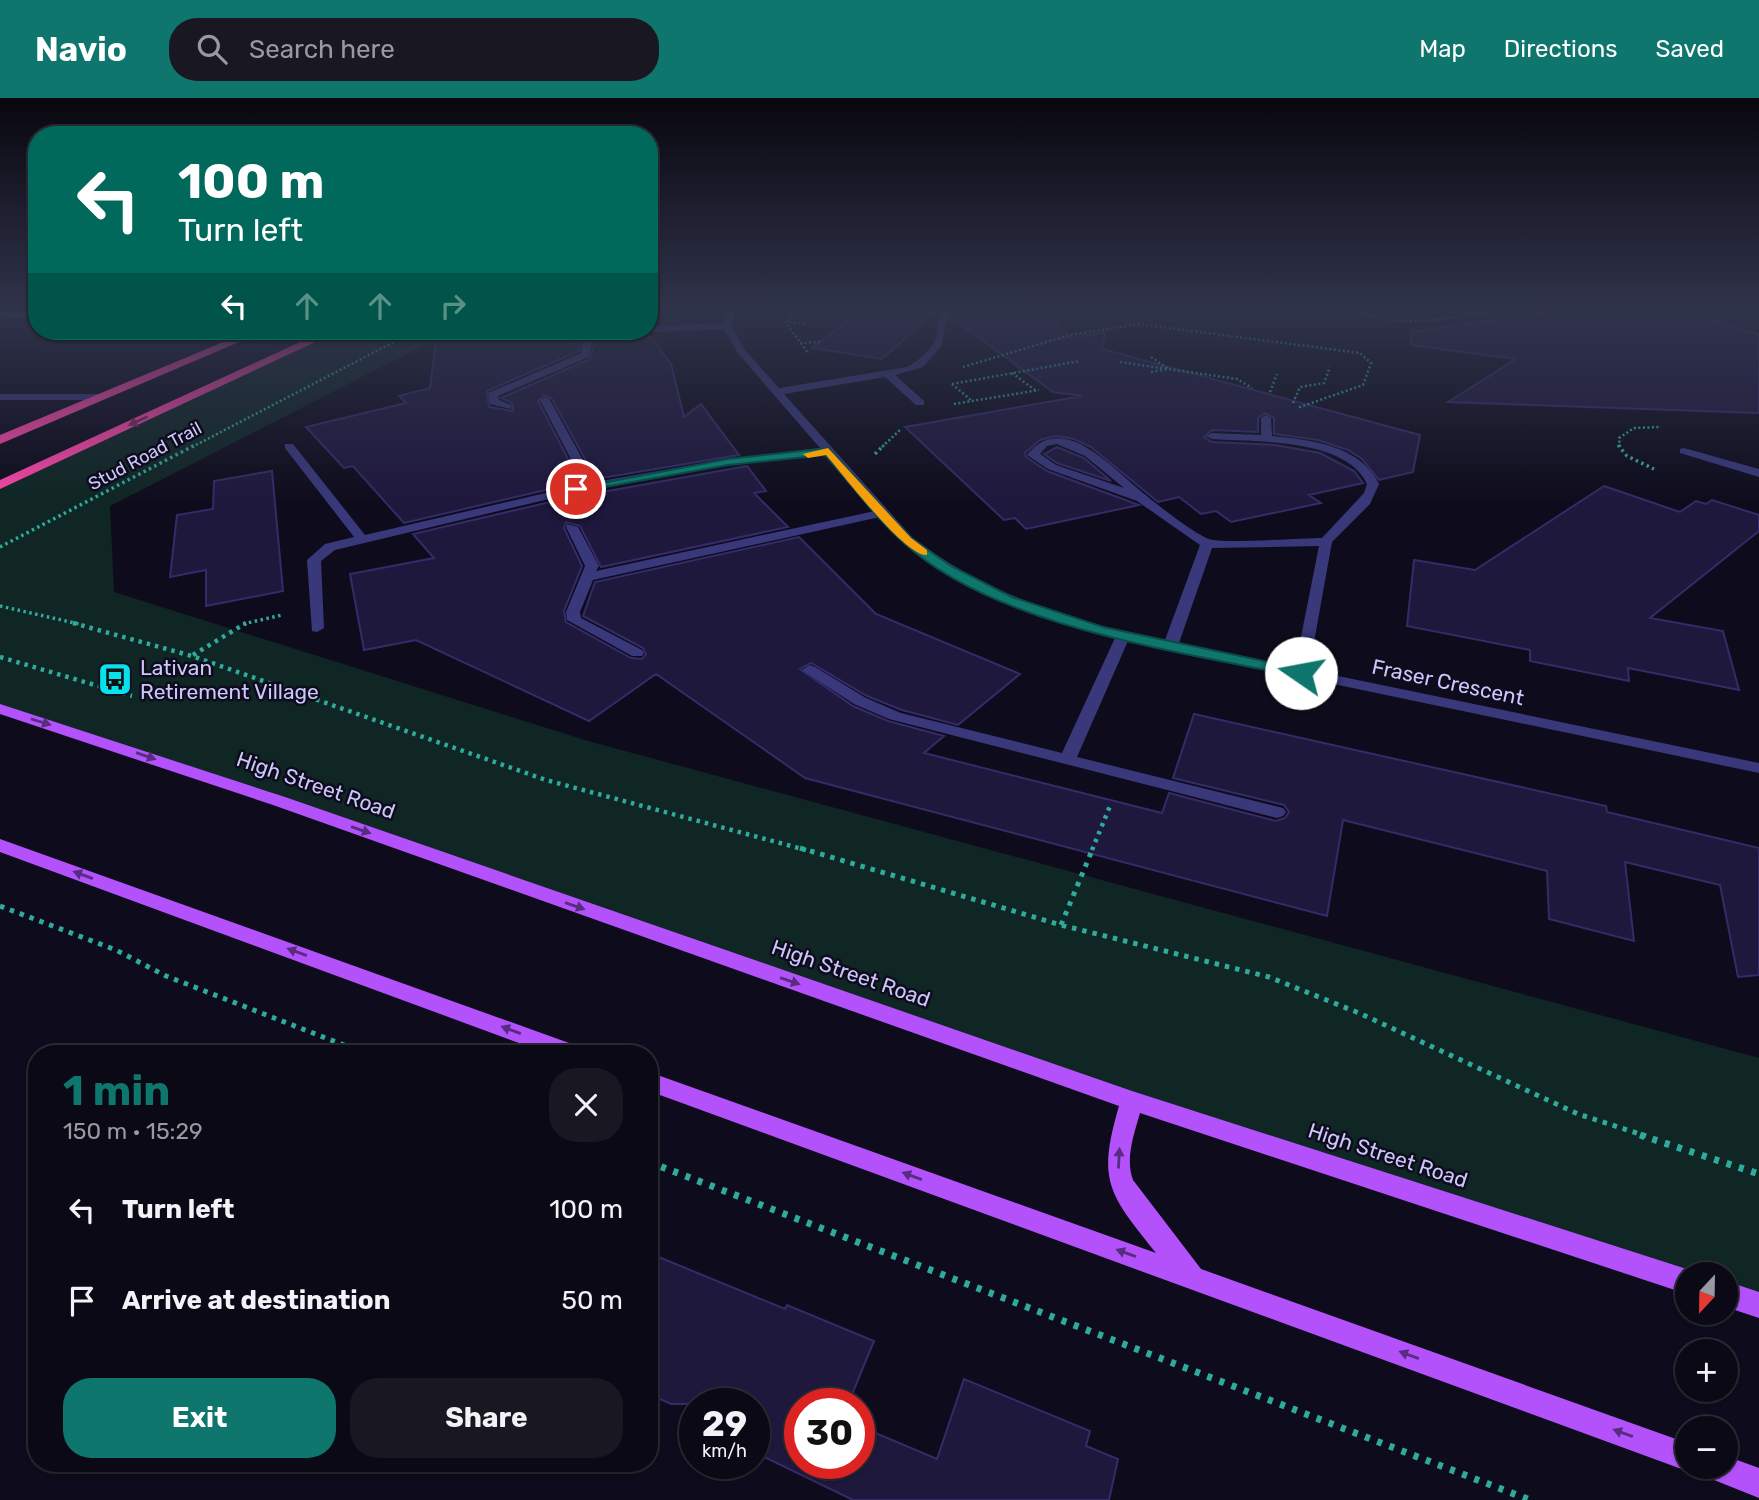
<!DOCTYPE html>
<meta charset="utf-8">
<style>
body{margin:0;font-family:Rubik,sans-serif;background:#181722;color:#f1f3f6;height:100vh;display:flex;flex-direction:column;font-size:26px;white-space:nowrap}
*{box-sizing:border-box;margin:0}
p{font-size:23px;color:#999aa0}
.icon{flex:none;width:38px;height:38px;fill:none;stroke:currentColor;stroke-width:2;stroke-linecap:round;stroke-linejoin:round}
.map{position:relative;flex:1;overflow:hidden}
.side{position:absolute;left:28px;top:947px;width:630px;height:427px;display:flex;flex-direction:column;background:#0a0915;border-radius:28px;box-shadow:0 2px 5px #0004,0 0 0 2px #2a2a34}
.side>*{flex:none}
.banner{position:absolute;left:28px;top:28px;width:630px;height:214px;border-radius:28px;box-shadow:0 2px 5px #0004,0 0 0 2px #2a2a34;background:#00695c;color:#fff;overflow:hidden}
.needle{width:46px;rotate:202deg}
.fabs{position:absolute;left:1675px;top:1164px;display:grid;gap:14px}
.fabs a{display:grid;place-items:center;width:63px;height:63px;border-radius:50%;background:#0a0915;box-shadow:0 2px 5px #0004,0 0 0 2px #2a2a34;font-size:35px}
.speed{position:absolute;left:679px;top:1290px;display:flex;gap:14px;font-size:35px;font-weight:700;text-align:center}
.speed>*{display:grid;place-content:center;width:91px;height:91px;border-radius:50%;background:#0a0915;box-shadow:0 2px 5px #0004,0 0 0 2px #2a2a34;line-height:1}
.speed small{font-size:18px;font-weight:400}
.speed .limit{border:10px solid #d22;background:#fff;color:#111}
.pin{position:absolute;display:grid;place-items:center;width:60px;height:60px;color:#fff;margin:-30px;border:4px solid #fff;border-radius:50%;box-shadow:0 2px 7px #0007}
.me{position:absolute;width:77px;margin:-38px;rotate:282deg;stroke-linejoin:round;filter:drop-shadow(0 0 5px #0008)}
.turn{display:flex;align-items:center;gap:24px;height:147px;padding:0 35px;font-size:32px}
.turn .icon{width:91px;height:91px;stroke-width:2.5}
.turn b{display:block;font-size:49px;line-height:60px}
.lanes{display:flex;align-items:center;height:66px;padding:0 35px;background:#0003;justify-content:center;gap:35px;direction:ltr}
.lanes .off{opacity:.35}
.round{display:grid;place-items:center;flex:none;width:74px;height:74px;border-radius:28px;background:#181722}
.summary{display:flex;align-items:center;justify-content:space-between;height:119px;padding:0 35px}
h1{font-size:42px;font-weight:700;line-height:52px;color:#0f766e}
.primary-button{display:flex;gap:14px;margin-top:auto;padding:14px 35px}
.primary-button a{flex:1;height:80px;border-radius:28px;background:#0f766e;color:#fff;font-size:28px;font-weight:700;line-height:80px;text-align:center}
.primary-button a+a{background:#181722;color:#f1f3f6}
ul{padding:0;list-style:none}
li{display:flex;align-items:center;gap:21px;height:91px;padding:0 35px}
li div{flex:1}
li b{display:block;font-size:26px}
li em{font-style:normal}
header{display:flex;align-items:center;gap:42px;box-sizing:border-box;height:98px;padding:0 35px;background:#0f766e;color:#fff}
header strong{font-size:33px}
nav{display:flex;gap:38px;margin-inline-start:auto;font-size:24px}
.search{width:490px;height:63px;background:#181722;display:flex;align-items:center;gap:18px;box-sizing:border-box;padding:0 24px;border-radius:28px;color:#999aa0;font-size:26px}
.map>svg:first-child{display:block}
</style>
<header>
<strong>Navio</strong>
<div class="search"><svg class="icon" aria-label="search" viewBox="0 0 24 24"><circle cx="10" cy="10" r="6"/><path d="M15 15l6 6"/></svg>Search here</div>
<nav><a>Map</a><a>Directions</a><a>Saved</a></nav>
</header>
<div class="map">
<svg width="1759" height="1402" viewBox="0 0 1759 1402">
<rect width="100%" height="100%" fill="#0e0c1c"/>
<path fill="#0f2624" d="M333,233h119l-342,175 4,86 474,149 1171,317v247l-33,-11v-20h-39v7l-1687,-572v-224z"/>
<path fill="#1e183d" stroke="#342b68" stroke-width="2" d="M866,209h64l6,4 -54,48 -70,-11z
M955,209h69l9,10 17,-1 21,22 34,-6 -3,17 318,86 -7,37 -34,8 -17,-21 -14,-9 -30,-10 -44,-6v-16l-9,-5 -7,5v14l-46,-2 -8,7 8,5 63,3 45,8 34,18 9,12 -54,12 12,8 -90,19 -15,-11 -15,3 -22,-17 -21,5 -67,-55 -17,-8 -18,-3 -16,4 -15,13 1,4 21,14 92,34 -113,24 -11,-11 -11,2 -99,-93 177,-31 -29,-4 -101,-74z
M1581,209h89l89,27v79l-311,-11 68,-43 -105,-14v-13z
M520,233h47l1,13 12,-1 -1,8 -92,40 2,16 24,4 -1,-8 -11,-5 89,-39 5,-17 56,-5 20,27 13,53 17,-13 38,51 -143,24 -44,-80 -8,-4 -6,6 42,81 -176,41 -51,-57 -9,2 -38,-41 100,-24 -7,-7 31,-8 6,-48z
M1057,349l27,11 27,23 -54,-18 -13,-9z
M747,368l19,25 -12,2 34,34 -187,40 -21,-41 -14,-4 -2,6 18,38 -18,45 2,11 65,36 11,1 4,-5 -3,-6 -60,-32 12,-34 204,-45 77,77 144,60 -62,51 -56,-15 -35,-14 -56,-33 -11,6 53,37 35,15 56,15 -20,17 238,60 7,-20 107,28 9,-3 4,-6 -5,-7 -111,-27 21,-64 412,92 1,6 152,36v127l-21,2 -18,-92 -95,-23 9,79 -85,-22 -2,-48 -204,-51 -16,96 -522,-138 -149,-104 -67,47 -173,-81 -52,10 -14,-76 84,-16 -21,-24 150,-35z
M272,373l11,120 -77,15v-36l-36,7 7,-62 36,-6 1,-28z
M1604,388l76,26 16,-11 10,3 6,-4 47,15v16l-109,87 73,13 16,59 -111,-22 1,13 -99,-20v-11l-123,-24 7,-66 61,10z
M649,1155l136,56 2,-4 87,36 -26,63h-48v59h59v-37l78,33 27,-80 126,52 -4,15 32,13 -9,41h-256l-99,-48v-48h-83l-22,-10z"/>
<g fill="none" stroke-linecap="round" stroke-linejoin="round">
<path stroke="#2fab9d" stroke-width="2.5" stroke-dasharray="2 2.5" stroke-linecap="butt" d="M791,209l-3,19 21,28
M1349,209c51,25 102,11 155,0
M1748,209l11,3
M790,210l19,2
M785,224l21,2
M800,245l20,-1
M1151,259l17,12 -17,3
M1120,264l117,17 15,9
M963,269l107,-32 68,-11 222,29 11,10 -8,22 -66,23
M1012,275l23,17
M952,286l128,-23
M952,286l20,17
M1270,294l7,-18
M1293,305l7,-16 24,-4 6,-16
M954,306l85,-14
M192,349l223,-116
M882,349l19,-18
M1620,349l-1,-9 15,-10 27,-1"/>
<path stroke="#2fab9d" stroke-width="3.5" stroke-dasharray="2.5 3.5" stroke-linecap="butt" d="M1618,347l9,11 27,13
M875,356l9,-9
M0,449l195,-102
M0,508l79,18
M243,526l39,-9"/>
<path stroke="#2fab9d" stroke-width="4.5" stroke-dasharray="3.5 5" stroke-linecap="butt" d="M73,525l119,33 354,124 260,70
M193,557l53,-32
M0,559l132,39
M1092,752l18,-44"/>
<path stroke="#2fab9d" stroke-width="5" stroke-dasharray="4.5 6" stroke-linecap="butt" d="M800,750l261,77 208,52 90,36 219,101 68,22
M0,808l116,44 50,26 201,78
M1061,827l32,-77"/>
<path stroke="#2fab9d" stroke-width="7" stroke-dasharray="5 8" stroke-linecap="butt" d="M1640,1037l119,39
M649,1064l881,338"/>
<path fill="#38387a" fill-rule="evenodd" d="M728,209h8l-4,19 12,23 35,39 128,-21c9,-5 21,-14 26,-23 7,-12 0,-19 12,-32l-13,-5 22,2 -8,14 -4,22 -19,22 -28,8 29,26v4h-8l-31,-28 -101,17 128,143c74,58 163,85 253,103l35,-95 -63,-44 -89,-32 -21,-14c37,-47 89,18 120,41 13,11 48,38 62,43 13,5 93,-1 113,-1l42,-45 3,-9c-21,-46 -111,-42 -155,-45l-6,-3 6,-3 49,2v-17l5,-3 5,3 1,18c39,4 88,9 107,48l-9,20 -38,38 -23,128 450,93v10l-631,-132 -51,116 206,51 3,4 -3,4 -6,2 -388,-99 -35,-15 -52,-34 8,-5 5,2 51,31 35,15 161,40 53,-115c-85,-20 -176,-54 -235,-121l-287,63 -13,32 1,6 61,32 2,3 -2,3h-10l-65,-36 -1,-8 19,-46 -19,-39 1,-3 11,3 21,39 -3,5 279,-60 -49,-56 -98,10 -166,31 -227,54 -14,11 3,67 -7,4 -5,-1 -5,-71 18,-16 29,-7 -69,-89v-4h8l72,91 219,-51 -44,-84 5,-3 5,3 45,82 133,-23 92,-11 -83,-96 -13,-23 -75,3 -3,-1h3v-5l74,-3zM1057,346l28,12 39,32 -68,-23 -16,-11 7,-8zM1319,448l-24,121 -116,-24 33,-95z
M0,213l37,2v6l-37,-2z
M585,233h31l-22,4 -5,22 -91,39 1,4 12,5v4l-21,-5 -2,-11 93,-40z
M0,296h101l5,3 -5,3h-101z
M1684,350l75,21v8l-79,-24v-4z"/>
<path fill="#b352fb" fill-rule="evenodd" d="M0,606l285,93 847,294 564,181 -9,2v20l-547,-181c-6,21 -15,46 -7,67l68,89 486,174v23l10,1 -10,4 -1038,-380v-19l507,181c-48,-60 -59,-72 -37,-147l-846,-301 -273,-91z
M0,741l583,209 3,6h-37l-549,-202z
M1726,1183l33,11v26l-33,-11z
M1726,1358l33,12v30l-55,-22 -4,-10h26z"/>
<path fill="#fb46a6" fill-rule="evenodd" d="M250,233h15l-265,113v-9z
M324,233h15l-339,158v-9z"/>
</g>
<defs><path id="oneway-solid" d="M-6-.8H1V-3.2L6.5 0L1 3.2V.8H-6Z" transform="scale(1.75)"/></defs>
<use fill="#842961" href="#oneway-solid" transform="translate(138 323) rotate(155)"/>
<g fill="#582c80">
<use href="#oneway-solid" transform="translate(41 624) rotate(17)"/>
<use href="#oneway-solid" transform="translate(146 658) rotate(19)"/>
<use href="#oneway-solid" transform="translate(361 732) rotate(19)"/>
<use href="#oneway-solid" transform="translate(83 777) rotate(-160)"/>
<use href="#oneway-solid" transform="translate(575 808) rotate(19)"/>
<use href="#oneway-solid" transform="translate(297 854) rotate(-160)"/>
<use href="#oneway-solid" transform="translate(790 883) rotate(19)"/>
<use href="#oneway-solid" transform="translate(511 932) rotate(-160)"/>
<use href="#oneway-solid" transform="translate(1119 1060) rotate(-87)"/>
<use href="#oneway-solid" transform="translate(912 1078) rotate(-160)"/>
<use href="#oneway-solid" transform="translate(1126 1155) rotate(-160)"/>
<use href="#oneway-solid" transform="translate(1409 1257) rotate(-160)"/>
<use href="#oneway-solid" transform="translate(1623 1335) rotate(-160)"/>
</g>
<linearGradient id="sky" x2="0" y2="1"><stop stop-color="#08070f"/><stop offset="0.52" stop-color="#30344b"/><stop offset="1" stop-color="#30344b" stop-opacity="0"/></linearGradient>
<rect width="1759" height="405" fill="url(#sky)"/>
<path fill="#0f766e" stroke="#0a4d48" stroke-width="2" d="M828,350l83,90 40,28 61,31 91,30 198,42 7,4 -7,4c-120,-25 -307,-50 -398,-135 -29,-25 -52,-59 -78,-87l-97,10 -152,27 -5,-3 157,-30z"/>
<path fill="#f59e0b" d="M828,350l83,90 16,12v5c-21,3 -85,-82 -101,-100l-18,3 -5,-4z"/>
<defs>
<g id="bus-square" transform="scale(1.75)"><rect x="-9" y="-9" width="18" height="18" rx="4" fill="#06e1ec" stroke="#0e0c1c"/><path d="M-5-6H5V4H4V6H2V4H-2V6H-4V4H-5ZM-3.5-4V0h7V-4ZM-3.5 1.2v1.5H-2V1.2ZM2 1.2v1.5H3.5V1.2Z" fill="#111"/></g>
</defs>
<g fill-rule="evenodd">
<use href="#bus-square" x="115" y="581"/>
</g>
<g text-anchor="middle" dominant-baseline="central" stroke-width="5" stroke-linejoin="round" paint-order="stroke">
<g font-size="18" fill="#ccc8fe" stroke="#0e0c1c">
<text transform="translate(145 358) rotate(-28)">Stud Road Trail</text>
</g>
<g font-size="21" fill="#ccc8fe" stroke="#0e0c1c" text-anchor="start">
<text x="140" y="569">Lativan<tspan x="140" dy="24">Retirement Village</tspan></text>
</g>
<g font-size="21" fill="#ccc8fe" stroke="#0e0c1c">
<text transform="translate(1448 584) rotate(12)">Fraser Crescent</text>
<text transform="translate(316 687) rotate(19)">High Street Road</text>
<text transform="translate(851 875) rotate(19)">High Street Road</text>
<text transform="translate(1388 1057) rotate(18)">High Street Road</text>
</g>
</g>
</svg>
<div class="fabs">
<a><svg class="needle" viewBox="-14 -14 28 28"><path d="M0-13l5 13h-10z" fill="#e53935"/><path d="M0 13l5-13h-10z" fill="#999aa0"/></svg></a>
<a>+</a>
<a>−</a>
</div>
<div class="speed"><div>29<small>km/h</small></div><div class="limit">30</div></div>
<div class="pin" style="left:576px;top:391px;background:#d93025"><svg class="icon" aria-label="arrive" viewBox="0 0 24 24"><path d="M6 21V4h12l-3 4 3 4H6"/></svg></div>
<svg class="me" style="left:1301px;top:575px" viewBox="-20 -20 40 40"><circle r="19" fill="#fff"/><path d="M0-13L10 11 0 6-10 11z" fill="#0f766e"/></svg>
<div class="banner">
<div class="turn"><svg class="icon" aria-label="left" viewBox="0 0 24 24"><path d="M17 20v-9H6M10 6l-5 5 5 5"/></svg><div><b>100 m</b>Turn left</div></div>
<div class="lanes"><svg class="icon" aria-label="left" viewBox="0 0 24 24"><path d="M17 20v-9H6M10 6l-5 5 5 5"/></svg><svg class="icon off" aria-label="ahead" viewBox="0 0 24 24"><path d="M12 20V5M6 11l6-6 6 6"/></svg><svg class="icon off" aria-label="ahead" viewBox="0 0 24 24"><path d="M12 20V5M6 11l6-6 6 6"/></svg><svg class="icon off" aria-label="right" viewBox="0 0 24 24"><path d="M7 20v-9h11M14 6l5 5-5 5"/></svg></div>
</div>
<section class="side">
<div class="summary"><div><h1>1 min</h1><p>150 m · 15:29</p></div><a class="round"><svg class="icon" aria-label="close" viewBox="0 0 24 24"><path d="M6 6l12 12M18 6L6 18"/></svg></a></div>
<ul>
<li><svg class="icon" aria-label="left" viewBox="0 0 24 24"><path d="M17 20v-9H6M10 6l-5 5 5 5"/></svg><div><b>Turn left</b></div><em>100 m</em></li>
<li><svg class="icon" aria-label="arrive" viewBox="0 0 24 24"><path d="M6 21V4h12l-3 4 3 4H6"/></svg><div><b>Arrive at destination</b></div><em>50 m</em></li>
</ul>
<div class="primary-button"><a>Exit</a><a>Share</a></div>
</section>
</div>
